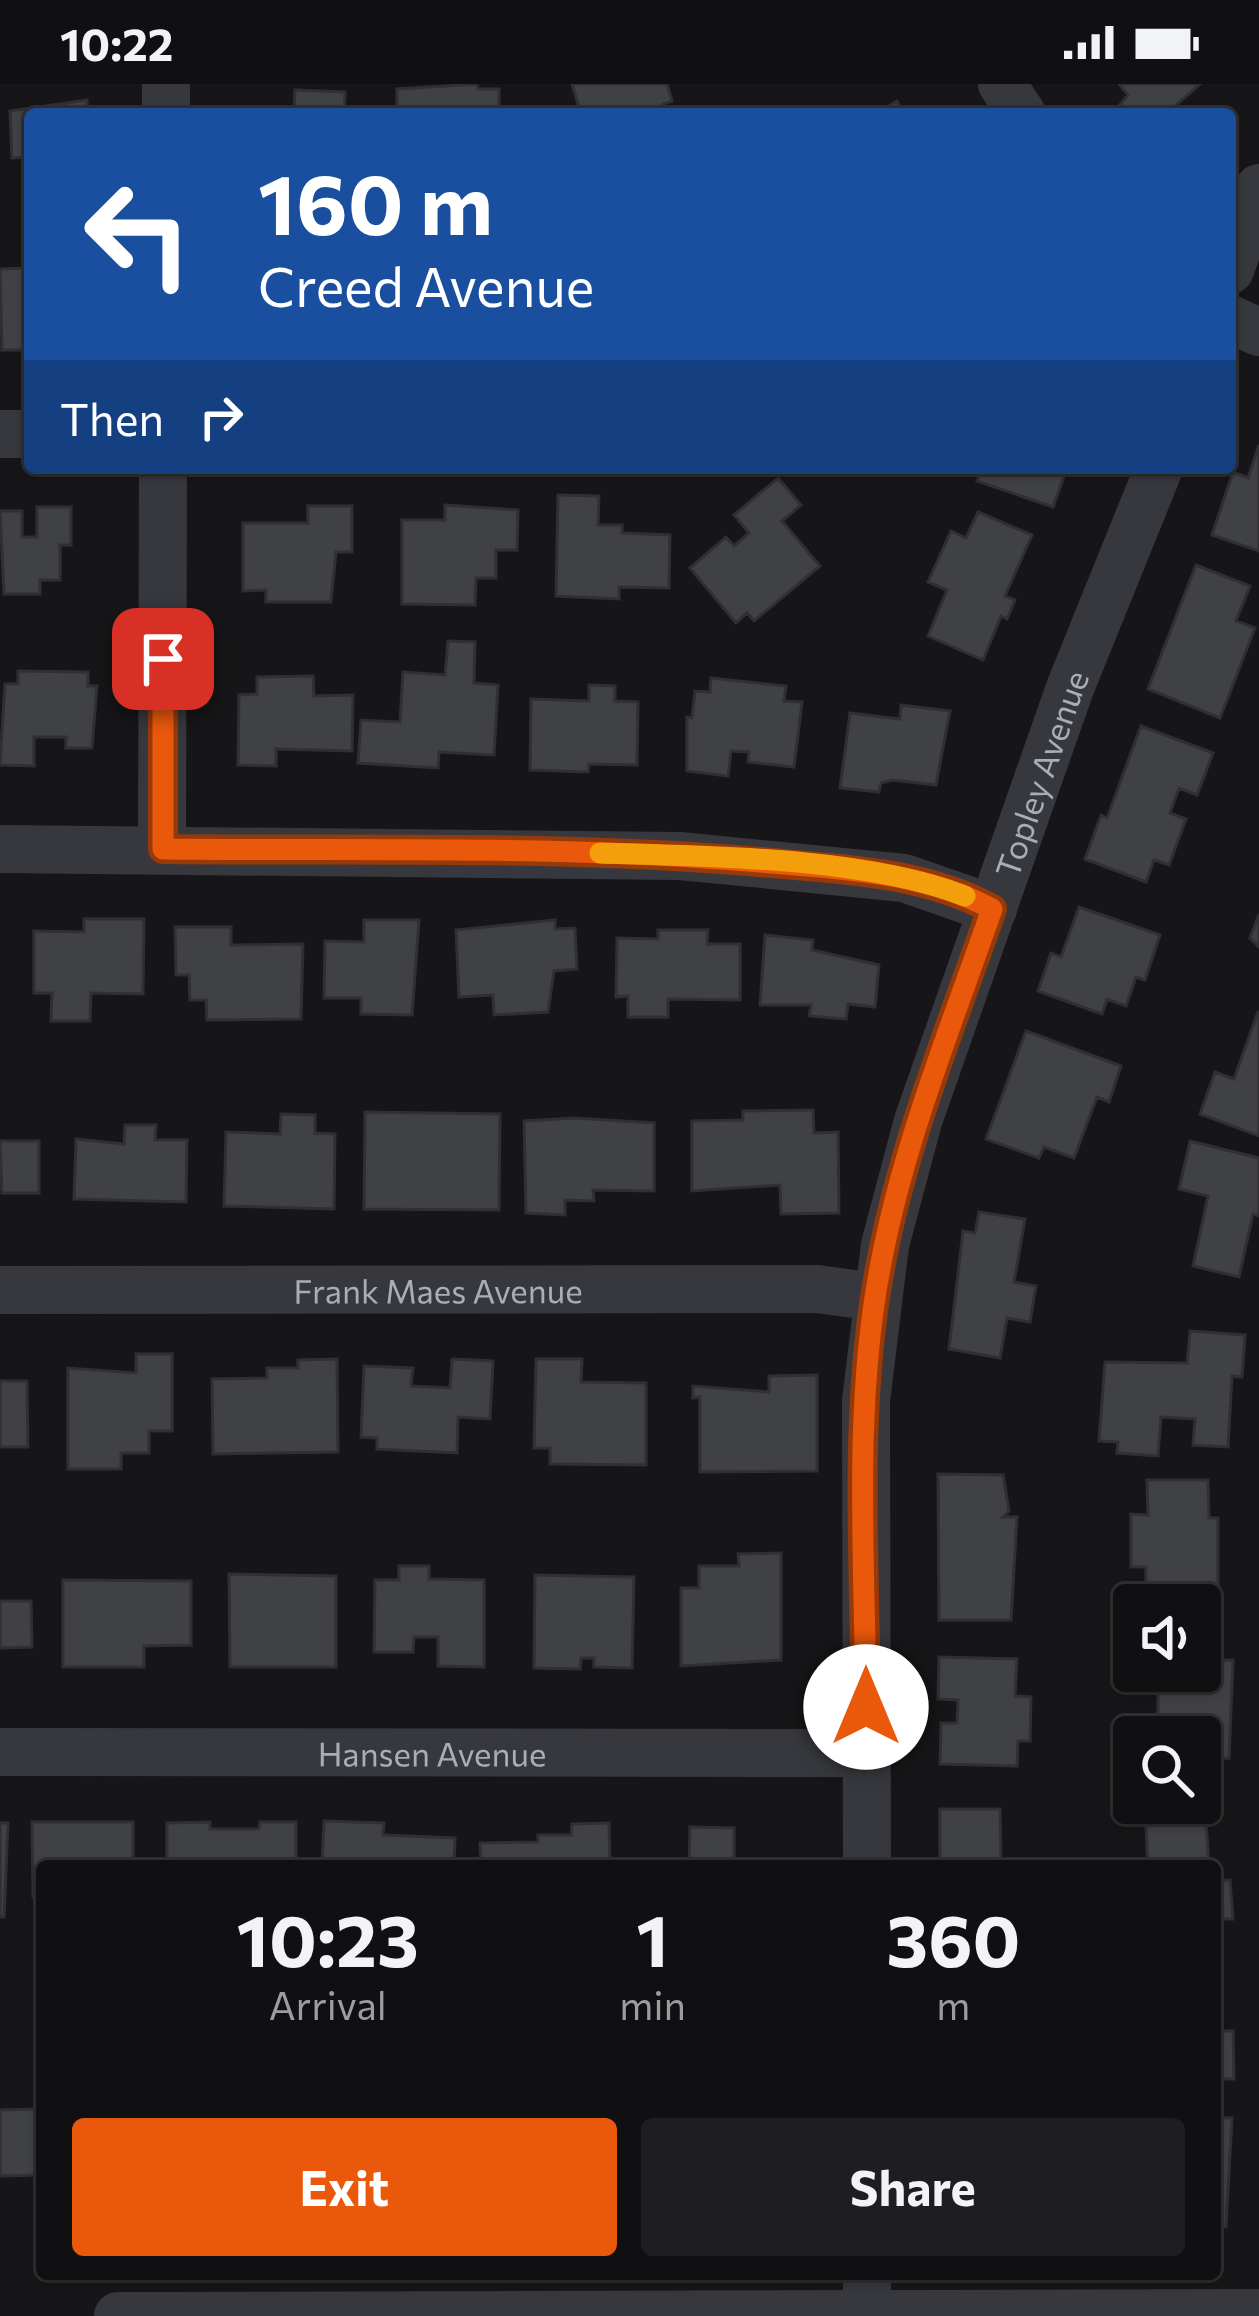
<!DOCTYPE html>
<style>
body{margin:0;font-family:Commissioner,sans-serif;background:#1e1e20;color:#f1f3f6;height:100vh;display:flex;flex-direction:column;font-size:45px;white-space:nowrap}
*{box-sizing:border-box;margin:0}
p{font-size:39px;color:#9c9d9f}
.icon{flex:none;width:66px;height:66px;fill:none;stroke:currentColor;stroke-width:2;stroke-linecap:round;stroke-linejoin:round}
.map{position:relative;flex:1;overflow:hidden}
.side{position:absolute;left:36px;top:1776px;width:1185px;height:420px;display:flex;flex-direction:column;background:#101012;border-radius:12px;box-shadow:0 3px 9px #0004,0 0 0 3px #303032}
.side>*{flex:none}
.guide{position:absolute;left:24px;top:24px;width:1212px;height:366px;border-radius:12px;box-shadow:0 3px 9px #0004,0 0 0 3px #303032;background:#1a4fa0;color:#fff;overflow:hidden}
.tools{position:absolute;left:1113px;top:1500px;display:grid;gap:24px}
.tools a{display:grid;place-items:center;width:108px;height:108px;border-radius:12px;background:#101012;box-shadow:0 3px 9px #0004,0 0 0 3px #303032;font-size:60px}
.pin{position:absolute;display:grid;place-items:center;width:102px;height:102px;color:#fff;margin:-51px;border-radius:24px;box-shadow:0 6px 18px #0006}
.me{position:absolute;width:132px;margin:-66px;rotate:0deg;stroke-linejoin:round;filter:drop-shadow(0 0 9px #0008)}
.turn{display:flex;align-items:center;gap:42px;height:252px;padding:0 36px;font-size:54px}
.turn .icon{width:156px;height:156px;stroke-width:2.5}
.turn b{display:block;font-size:84px;line-height:102px}
.then{display:flex;align-items:center;height:114px;padding:0 36px;background:#0003;gap:24px;font-size:45px}
.eta{display:flex;justify-content:space-evenly;align-items:center;height:204px;text-align:center}
.eta b{font-size:72px;font-weight:700;line-height:84px}
.primary-button{display:flex;gap:24px;margin-top:auto;padding:24px 36px}
.primary-button a{flex:1;height:138px;border-radius:12px;background:#ea580c;color:#fff;font-size:48px;font-weight:700;line-height:138px;text-align:center}
.primary-button a+a{background:#1e1e20;color:#f1f3f6}
.status{display:flex;justify-content:space-between;align-items:center;height:84px;padding:0 60px;background:#101012;direction:ltr}
.status svg{height:33px;fill:currentColor}
.map>svg:first-child{display:block}
</style>
<div class="status"><b>10:22</b><svg viewBox="0 0 49 12"><path d="M0 12V9h3v3zM5 12V6h3v6zM10 12V3h3v9zM15 12V0h3v12zM26 1h20v11H26zM47 4h2v5h-2z"/></svg></div>
<div class="map">
<svg width="1259" height="2232" viewBox="0 0 1259 2232">
<rect width="100%" height="100%" fill="#161618"/>
<path fill="#404145" stroke="#303034" stroke-width="3" d="M477,0l1,5h21v25h-102v-25z
M572,0h95l5,17 -9,3 3,10h-85z
M1119,0h81l-34,30h-54l16,-19z
M295,6l50,2 -1,22h-50z
M87,16l1,14h-58v43l-18,1 -2,-47z
M897,17l7,13h-29z
M30,184v82h-28l-2,-81z
M1259,361v106l-47,-16 21,-63 15,6z
M981,384h86l-14,39 -76,-26z
M778,394l23,27 -19,16 38,45 -66,55 -7,-8 -11,10 -46,-55 36,-31 8,9 15,-13 -15,-18z
M558,411l41,1 -1,29h24v8l48,2 -1,53 -50,-1v12l-63,-3z
M445,421l73,5 -1,40h-21v28h-20l-1,27 -73,-1v-84h43z
M308,422h44v46h-16l-5,50h-65v-12l-23,1v-68h65z
M37,423h34v38h-11v35h-20v14h-36l-4,-83h22v26h15z
M978,428l54,23 -27,61 10,4 -8,19 -6,-3 -18,44 -55,-24 19,-46 -19,-8 23,-51 15,7z
M1196,481l54,21 -14,35 19,7 -35,90 -72,-29z
M448,557l27,1 -1,41 24,2 -4,70 -55,-3 -1,16 -80,-5 3,-43 39,2 3,-50 42,3z
M18,587l70,1v14h9l-5,62h-26v-11h-32v29l-34,-1 5,-81h13z
M313,592l1,20 39,-1 -1,56 -76,-2v17l-38,-1 1,-70 18,-1v-17z
M711,594l75,8 -2,15 18,1 -8,65 -46,-5 1,-10 -18,-1 -3,25 -41,-5v-54l5,1 3,-27 15,1z
M589,601l26,1v15l23,1 -1,63 -48,-1 -1,8 -58,-2 1,-71 58,2z
M901,621l49,6 -14,74 -43,-5 -12,3 -2,9 -39,-4 10,-75 50,6z
M1141,642l72,27 -16,42 -18,-7 -9,25 16,6 -17,46 -15,-5 -8,22 -61,-23 16,-44 6,3z
M1079,823l81,28 -15,45 -9,-3 -10,29 -19,-7 -5,15 -64,-23 13,-38 10,4z
M1259,830v33l-9,-9z
M84,835h60l-1,75 -52,-1 -1,28h-39l1,-28h-18v-62l50,1z
M364,836h55l-7,95 -51,-1v-16h-37l1,-57 39,1z
M555,836v9l20,-1 2,41 -23,2 -6,41 -54,3 -1,-20 -34,2 -3,-67z
M175,843h56v18l72,-1 -2,75 -94,1 -1,-20h-16l-1,-25h-13z
M658,846h50l-1,14h33v56l-72,-1v18h-40v-21l-12,1 1,-59 41,1z
M765,851l48,5 -1,10 67,15 -4,42 -27,-3 -2,15 -37,-3 2,-11h-51z
M1258,928h1v124l-59,-22 15,-42 19,7z
M1026,947l95,35 -12,36 -12,-5 -23,61 -30,-11 -5,11 -53,-19z
M813,1026l1,23 24,-1 1,81 -58,1 -1,-29 -88,6v-70l51,-1v-9z
M365,1028l135,2 -1,96 -135,-1z
M281,1030l34,1v18l20,1 -1,75 -110,-3 2,-74 54,2z
M575,1034l79,5v68l-61,-1 1,11 -29,-1v15l-39,-2 -2,-92z
M125,1041h31l-1,15h32l-1,62 -112,-3 2,-60 48,5z
M0,1057h39v52h-37z
M1190,1057l69,17v58l-6,-2 -14,63 -46,-11 15,-70 -29,-7z
M979,1128l46,7 -11,63 22,4 -6,36 -23,-4 -7,40 -51,-9 14,-118 12,2z
M1190,1247l55,4 -3,42 -10,-1 -4,71 -35,-2 2,-26 -34,-2 -3,39 -41,-3 1,-11 -19,-1 6,-79 82,1z
M136,1270h36v77h-23v22h-28v16h-53v-101l68,5z
M337,1275l1,93 -125,2 -1,-75 55,-1v-10h31v-8z
M452,1275l41,2 -3,58 -32,-2 -1,36 -80,-4v-11l-16,-1 3,-71 49,2 -2,18 39,2z
M536,1275h46l-1,23 65,1v82l-96,-1v-16h-16z
M817,1291v96l-117,1v-75l-7,1v-12l76,6v-16z
M0,1297h27l1,66h-28z
M938,1390l65,1 6,36 -6,6h14l-6,103h-72z
M1147,1396h61l1,38h9v99h-18v-12h-54v-38h-15v-53l17,1z
M781,1469v107l-100,6v-78h18v-22h40l-1,-12z
M399,1482h30v13l55,1v87l-46,-1v-29h-24l-1,15h-39l1,-72h24z
M229,1490l107,2v91h-106z
M535,1491l99,2 -2,91 -38,-1v-9h-13l-1,11 -46,-1z
M63,1496l128,1v64l-47,1v21h-81z
M0,1517h31l1,46 -32,1z
M939,1573l78,2 -2,37 16,1 -1,44h-12l-1,25 -77,-2 1,-41h16l1,-23 -20,-1z
M1233,1576l-4,98 -29,1v-22h-42v-66h42v-10z
M940,1725h60l1,51h15v6h-76z
M1206,1736l3,46h-61l-2,-40z
M324,1737l60,2 -1,12 72,3 -1,28h-132z
M32,1738h101v44h-91v31h-9z
M210,1738v7h49l1,-7h36v44h-129v-43z
M0,1739h8l-4,94h-4z
M609,1739l1,43h-129l-1,-23 58,-1v-7h33l1,-11z
M690,1743l44,1v32l53,2v4h-98z
M1230,1796l3,39h-18v-38z
M1215,1947h18l1,48h-19z
M35,2002h7v89l-42,1v-66l35,-1z
M1215,2034h17l-6,109h-11z"/>
<g fill="none" stroke-linecap="round" stroke-linejoin="round">
<g stroke="#37383d" stroke-width="48">
<path d="M1002,0l20,30"/>
<path d="M166,30v-30"/>
<path d="M1230,186l29,-82"/>
<path d="M1230,235l29,13"/>
<path d="M0,350h30"/>
<path d="M0,765l680,7 224,22 89,31"/>
<path d="M162,765l1,-381"/>
<path id="s1" d="M0,1206l817,-1 59,8"/>
<path id="s2" d="M0,1668l867,1"/>
<path id="s3" d="M867,1782l-1,-465 19,-156 33,-124 152,-433 89,-220"/>
<path d="M867,2190v42"/>
<path d="M118,2232l1141,-3"/>
</g>
</g>
<g fill="none" stroke-linecap="round" stroke-linejoin="round">
<g stroke="#983908" stroke-width="30">
<path id="route" d="M163,575v190c199,2 399,-4 597,13 79,7 162,9 232,47 -41,118 -89,235 -112,359 -27,143 -15,294 -14,439"/>
</g>
<use href="#route" stroke="#ea580c" stroke-width="21"/>
<path stroke="#f59e0b" stroke-width="21" d="M600,769c108,3 266,4 365,43"/>
</g>
<g text-anchor="middle" dominant-baseline="central" stroke-width="10" stroke-linejoin="round" paint-order="stroke">
<g font-size="33" fill="#a8adb8" stroke="#111113">
<text stroke="none"><textPath href="#s3" startOffset="1119">Topley Avenue</textPath></text>
<text stroke="none"><textPath href="#s1" startOffset="438">Frank Maes Avenue</textPath></text>
<text stroke="none"><textPath href="#s2" startOffset="432">Hansen Avenue</textPath></text>
</g>
</g>
</svg>
<div class="tools">
<a><svg class="icon" aria-label="sound" viewBox="0 0 24 24"><path d="M4 9h4l5-4v14l-5-4H4zM17 9q2 3 0 6"/></svg></a>
<a><svg class="icon" aria-label="search" viewBox="0 0 24 24"><circle cx="10" cy="10" r="6"/><path d="M15 15l6 6"/></svg></a>
</div>
<div class="pin" style="left:163px;top:575px;background:#d93025"><svg class="icon" aria-label="arrive" viewBox="0 0 24 24"><path d="M6 21V4h12l-3 4 3 4H6"/></svg></div>
<svg class="me" style="left:866px;top:1623px" viewBox="-20 -20 40 40"><circle r="19" fill="#fff"/><path d="M0-13L10 11 0 6-10 11z" fill="#ea580c"/></svg>
<div class="guide">
<div class="turn"><svg class="icon" aria-label="left" viewBox="0 0 24 24"><path d="M17 20v-9H6M10 6l-5 5 5 5"/></svg><div><b>160 m</b>Creed Avenue</div></div>
<div class="then">Then<svg class="icon" aria-label="right" viewBox="0 0 24 24"><path d="M7 20v-9h11M14 6l5 5-5 5"/></svg></div>
</div>
<section class="side">
<div class="eta">
<div><b>10:23</b><p>Arrival</p></div>
<div><b>1</b><p>min</p></div>
<div><b>360</b><p>m</p></div>
</div>
<div class="primary-button"><a>Exit</a><a>Share</a></div>
</section>
</div>
